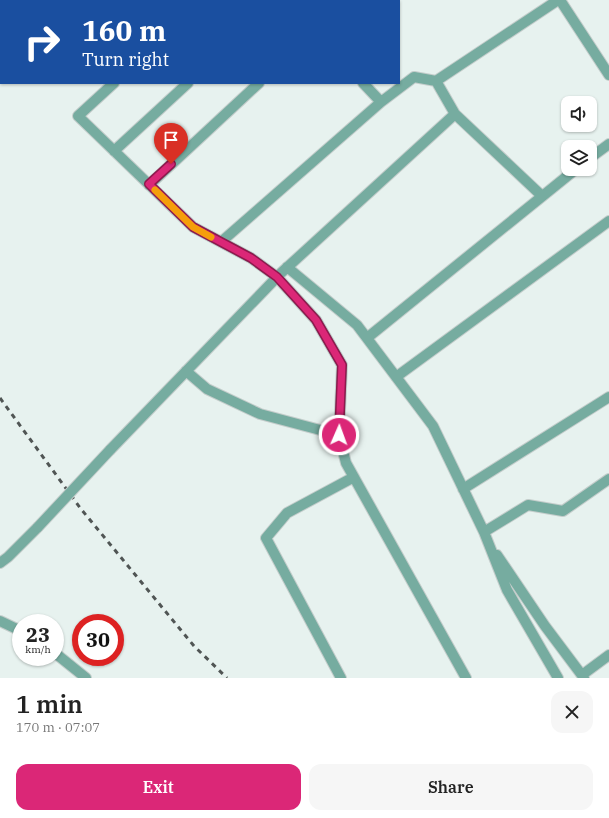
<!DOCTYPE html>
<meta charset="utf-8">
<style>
body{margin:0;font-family:"IBM Plex Serif",serif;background:#f6f6f6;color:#222;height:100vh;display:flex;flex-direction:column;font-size:15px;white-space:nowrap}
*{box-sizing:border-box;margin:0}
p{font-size:13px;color:#767676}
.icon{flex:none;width:22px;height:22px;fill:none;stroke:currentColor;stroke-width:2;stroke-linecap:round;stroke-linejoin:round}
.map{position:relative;height:678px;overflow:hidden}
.drawer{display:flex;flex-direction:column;background:#fff;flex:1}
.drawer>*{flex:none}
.banner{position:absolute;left:0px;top:0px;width:400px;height:84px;box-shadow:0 1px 3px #0004;background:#1a4fa0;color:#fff;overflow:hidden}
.controls{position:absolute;left:561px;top:96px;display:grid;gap:8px}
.controls a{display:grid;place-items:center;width:36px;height:36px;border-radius:8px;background:#fff;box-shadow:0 1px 3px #0004;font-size:20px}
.speed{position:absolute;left:12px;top:614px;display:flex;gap:8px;font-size:20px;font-weight:700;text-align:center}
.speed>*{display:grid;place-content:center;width:52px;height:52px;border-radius:50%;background:#fff;box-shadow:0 1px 3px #0004;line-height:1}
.speed small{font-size:10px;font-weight:400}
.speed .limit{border:6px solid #d22;background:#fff;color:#111}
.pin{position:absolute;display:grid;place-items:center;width:34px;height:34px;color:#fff;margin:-41px -17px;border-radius:50% 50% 50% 0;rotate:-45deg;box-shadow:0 0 4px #0007}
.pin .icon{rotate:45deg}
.me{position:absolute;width:44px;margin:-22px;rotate:2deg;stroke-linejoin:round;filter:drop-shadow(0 0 3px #0008)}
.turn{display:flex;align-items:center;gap:14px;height:84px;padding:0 16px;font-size:18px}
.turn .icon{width:52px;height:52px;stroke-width:2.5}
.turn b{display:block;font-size:28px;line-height:34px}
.round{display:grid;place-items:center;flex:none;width:42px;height:42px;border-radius:12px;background:#f6f6f6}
.overview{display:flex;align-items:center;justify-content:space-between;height:68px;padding:0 16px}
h1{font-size:24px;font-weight:600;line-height:30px}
.action{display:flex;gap:8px;margin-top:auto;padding:8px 16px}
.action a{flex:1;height:46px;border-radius:12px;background:#db2777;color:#fff;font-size:16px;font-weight:600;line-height:46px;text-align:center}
.action a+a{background:#f6f6f6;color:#222}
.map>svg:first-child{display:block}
</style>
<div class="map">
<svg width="609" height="678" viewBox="0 0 609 678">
<rect width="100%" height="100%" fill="#e7f2ef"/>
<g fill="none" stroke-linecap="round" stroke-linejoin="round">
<g stroke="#c4cdcb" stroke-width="12">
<path id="minor" d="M294,0l1,1
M560,0l49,75
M206,1l1,-1
M278,1l1,-1
M114,83l-36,33 115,111 58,31 26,19 39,43 26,45 -3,70 7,28 120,215
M363,83l18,19 33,-25 22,4
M455,114l87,82
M114,151l74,-68
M590,158l19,-14
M149,185l110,-102
M221,242l160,-140
M287,267l70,58 76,101 51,106 23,58 51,88
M367,338l209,-169
M186,371l21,18 53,25 79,21
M396,377l213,-156
M110,450l171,-177 174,-159 -19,-33 122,-81
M463,489l146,-92
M484,532l44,-27 35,6 46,-32
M497,555l48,71 39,52
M0,563l8,-6 30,-30
M0,621l21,10
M55,653l31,25
M582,675l27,-20
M341,678l-75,-140 21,-25 67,-36"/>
</g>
<use href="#minor" stroke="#76aca0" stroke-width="10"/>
<path stroke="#505554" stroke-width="3" stroke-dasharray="5 5" stroke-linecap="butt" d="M0,398l81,111 113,137 33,32"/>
<g stroke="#c4cdcb" stroke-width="12" stroke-linecap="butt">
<path id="minor-bridge" d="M38,527l72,-77"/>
</g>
<use href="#minor-bridge" stroke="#76aca0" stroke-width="10"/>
</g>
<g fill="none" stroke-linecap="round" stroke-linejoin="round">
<g stroke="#8e194d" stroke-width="10">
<path id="route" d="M171,164l-22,20 44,43 58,31 26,19 39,43 26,45 -3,70"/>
</g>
<use href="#route" stroke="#db2777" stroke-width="7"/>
<path stroke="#f59e0b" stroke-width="7" d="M155,190l38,37 18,10"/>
</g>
</svg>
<div class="controls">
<a><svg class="icon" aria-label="sound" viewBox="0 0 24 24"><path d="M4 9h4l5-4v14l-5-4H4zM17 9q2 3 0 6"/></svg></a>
<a><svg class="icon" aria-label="layers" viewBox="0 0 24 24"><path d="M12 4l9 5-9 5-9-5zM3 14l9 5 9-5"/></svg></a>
</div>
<div class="speed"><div>23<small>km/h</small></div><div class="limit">30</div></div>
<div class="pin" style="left:171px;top:164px;background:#d93025"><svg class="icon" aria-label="arrive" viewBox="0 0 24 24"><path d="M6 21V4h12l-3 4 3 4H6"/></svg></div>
<svg class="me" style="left:339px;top:435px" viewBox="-20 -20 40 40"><circle r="17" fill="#db2777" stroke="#fff" stroke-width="3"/><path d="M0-11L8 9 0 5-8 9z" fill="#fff"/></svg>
<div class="banner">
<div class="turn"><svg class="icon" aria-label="right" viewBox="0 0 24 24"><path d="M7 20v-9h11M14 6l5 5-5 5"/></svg><div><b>160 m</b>Turn right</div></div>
</div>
</div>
<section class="drawer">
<div class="overview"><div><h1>1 min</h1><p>170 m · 07:07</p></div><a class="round"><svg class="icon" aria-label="close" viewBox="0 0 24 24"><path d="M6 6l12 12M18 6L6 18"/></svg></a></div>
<div class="action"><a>Exit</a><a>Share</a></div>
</section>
